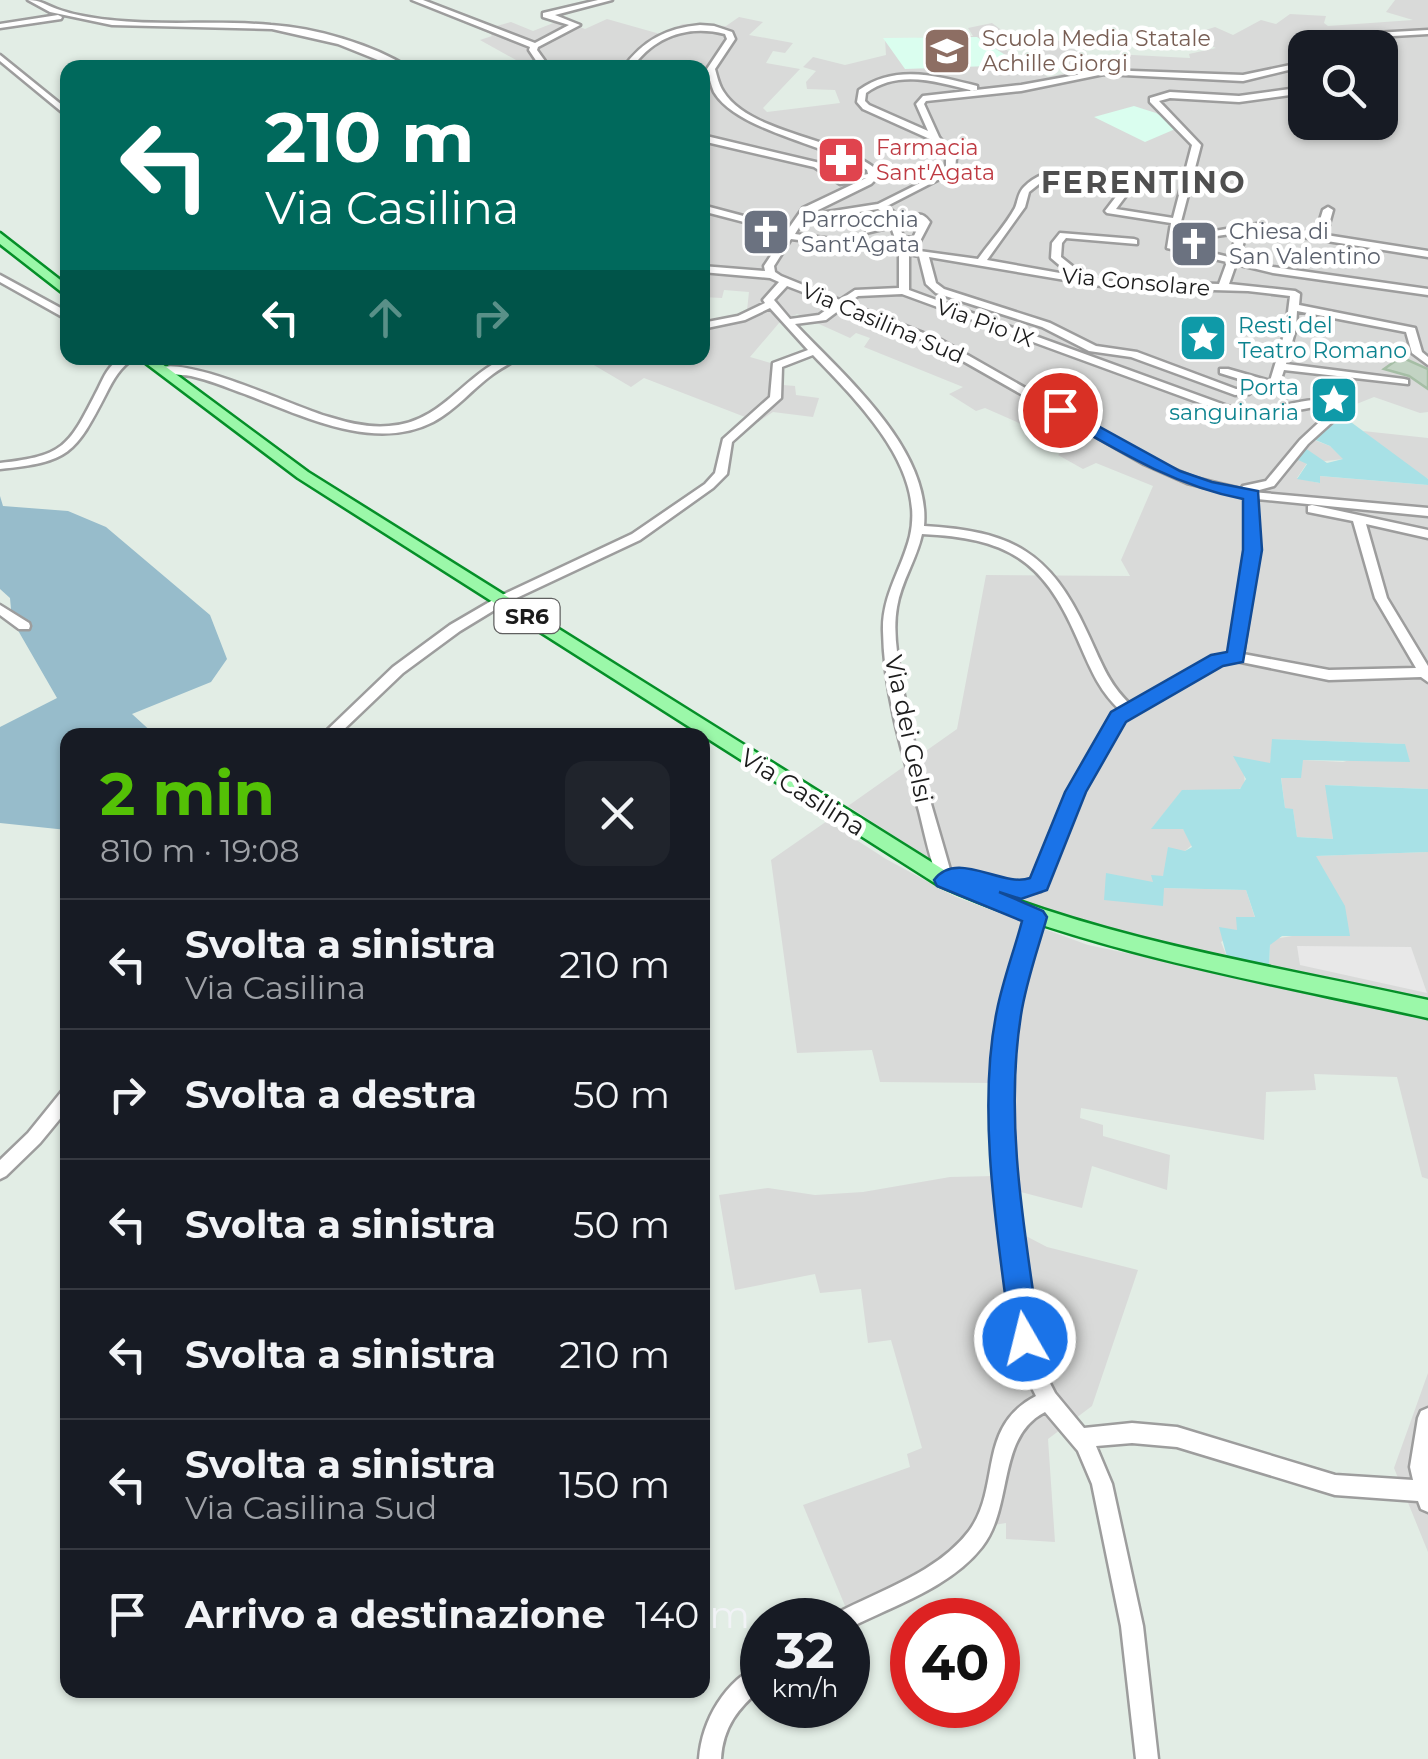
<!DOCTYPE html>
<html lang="it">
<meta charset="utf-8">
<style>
body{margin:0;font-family:Montserrat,sans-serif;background:#20242c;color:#f1f3f6;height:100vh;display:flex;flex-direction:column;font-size:38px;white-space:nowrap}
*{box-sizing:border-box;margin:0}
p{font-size:32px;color:#9ea1a6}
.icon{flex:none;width:55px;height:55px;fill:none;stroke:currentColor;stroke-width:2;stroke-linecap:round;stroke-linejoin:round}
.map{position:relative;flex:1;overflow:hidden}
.sheet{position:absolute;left:60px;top:728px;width:650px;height:970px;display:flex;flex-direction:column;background:#171b24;border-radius:20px;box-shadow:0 2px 8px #0004}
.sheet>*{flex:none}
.banner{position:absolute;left:60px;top:60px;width:650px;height:305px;border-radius:20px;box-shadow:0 2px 8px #0004;background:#00695c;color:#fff;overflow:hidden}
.tools{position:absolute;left:1288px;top:30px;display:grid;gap:20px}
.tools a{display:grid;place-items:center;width:110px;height:110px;border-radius:20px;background:#171b24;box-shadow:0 2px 8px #0004;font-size:50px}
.speed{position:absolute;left:740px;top:1598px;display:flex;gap:20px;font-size:50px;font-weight:700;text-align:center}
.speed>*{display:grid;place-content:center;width:130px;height:130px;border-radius:50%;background:#171b24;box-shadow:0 2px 8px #0004;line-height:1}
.speed small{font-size:25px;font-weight:400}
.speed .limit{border:15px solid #d22;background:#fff;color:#111}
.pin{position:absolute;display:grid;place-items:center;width:85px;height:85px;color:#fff;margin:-42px;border:5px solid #fff;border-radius:50%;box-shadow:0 2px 10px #0007}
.me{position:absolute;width:110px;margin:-55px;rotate:352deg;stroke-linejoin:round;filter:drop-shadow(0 0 8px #0008)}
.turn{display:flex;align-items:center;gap:35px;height:210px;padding:0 40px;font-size:45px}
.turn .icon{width:130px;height:130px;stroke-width:2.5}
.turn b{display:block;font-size:70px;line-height:85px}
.lanes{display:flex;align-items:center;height:95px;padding:0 40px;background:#0003;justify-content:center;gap:50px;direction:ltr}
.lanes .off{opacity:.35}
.round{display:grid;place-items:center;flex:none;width:105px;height:105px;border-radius:20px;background:#20242c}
.head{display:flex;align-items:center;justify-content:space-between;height:170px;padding:0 40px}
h1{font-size:60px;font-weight:700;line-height:75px;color:#54c106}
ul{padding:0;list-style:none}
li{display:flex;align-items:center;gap:30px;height:130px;padding:0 40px;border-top:2px solid #363941}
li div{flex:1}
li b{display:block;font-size:38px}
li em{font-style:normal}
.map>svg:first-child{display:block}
</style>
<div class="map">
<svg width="1428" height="1759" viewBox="0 0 1428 1759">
<rect width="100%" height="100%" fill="#e2ede5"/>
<path fill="#d9dad9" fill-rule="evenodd" d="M1395,0h33v412l-8,1 -46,-16 -25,10 -35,33 16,6 14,13 -37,4 -10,15 22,5v-7l109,9v304l-102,-4 7,54 -36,-2 -4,-27 -8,-2 -4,-31 22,-17 40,2 61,-18 -131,-5 -3,24 -26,9 1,13 -6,4 -57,2 -30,37 31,1 10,15 -8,7 -9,-1 -13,26v30v-18l83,2 9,28 -34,24 6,15 -132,-29 -96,-32 -74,-40 -77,-50 109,-77 29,-154 144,1 -9,-16 32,-74 -57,-23 -13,6 -25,-14 6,-5 -45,-27 -34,-15 -9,3 -27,-17 14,-7 -99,-40 6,-9 -14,-5 -6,5 -53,-24 -18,9 -29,34 31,9 2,19 12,1 1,9 23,3 -6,19 -40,-5 -15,10 -114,-44 -13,9 -49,-29h120l1,-53h3l-2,18 43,-12 2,-19 -25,-2 -2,8 -19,-1 -1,-229 -205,-1 19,-7 -36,-20 12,-4 -6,-7 25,-7 22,9 28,-11 24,9 22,-10 53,15 23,-10 43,2 13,-9 24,5 -14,13 44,8 -8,10 -12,-2 -7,12 34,6 -37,39 4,4 73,-9 -5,-13 -28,-1 -1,-7 10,-11 -13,-4 10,-10 32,8 41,-10 -1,-16 88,-3 -5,-8 24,-5 23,17 -16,5 49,32 22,-5 -46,-29 26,-7 58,32 9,-2 -4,-12 77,4 -1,-4 27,-6 -29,-12 28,-9 18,8 28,-15 15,4 14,-10 36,2 -2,7 4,3 85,-6 -27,-8zM1305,48h75v74h-75z
M1363,431l65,7v41l-15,-8z
M827,821l59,38 70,38 132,48 340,71v163l-6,-2 -25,-100 -83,-3 2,16 -50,2 -2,48 -183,-32 -1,10 23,7v11l67,19 -3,35 -75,-24 -10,42 -65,-17 7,44 23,12 91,23 -46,136 -44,33 7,103 -49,-3v-16l-12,2 -141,100 -50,-120 107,-38 -3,-13 15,-6 -31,-108 -23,3 -7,-54 -41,4 -5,-19 -80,16 -16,-95 49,-7 47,7 48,-3 87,-15 44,-1v-93l-114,-1 -8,-32 -75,3 -26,-193z
M1428,852v147l-159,-33 1,-21 4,-6 18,-3 23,-80z
M1428,1373v179l-34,-84z"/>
<path fill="#dafeef" d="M977,37l44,28 -116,4 -22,-31z
M1134,106l22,7 24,14 -35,15 -51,-25z"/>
<path fill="#a8e1e6" d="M1340,414l88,65v6l-108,-9v7l-23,-4 10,-15 -11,-5 9,-11 22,15 16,-4 -13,-13 -17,-7z
M1272,739l133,5 5,18 -107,-2 -2,18h-20l4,30 8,1 4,28 36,2 -8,-54 103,4v63l-112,4 29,50 5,30h-68l-12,9 -1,21 -42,-9 -8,-30 18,3 -1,-13h19l-9,-27 -82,-2 -1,18 -59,-6 2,-27 47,9 -2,-7 12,1 5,-29 17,4 7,-4 -9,-18h-32l31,-39 58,-1 6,-10 -13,-23 37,7z"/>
<path fill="#97bccb" d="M0,496l3,10 65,5 38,16 104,88 17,44 -16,23 -79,32 23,21h-87l-1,95 -67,-7v-96l57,-29 -45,-78 -2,-22 -10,-9z"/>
<path fill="#e8e8e8" d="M1297,946l114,1 16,46 -127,-28z"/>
<path fill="#c2d3c3" stroke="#a5bea5" stroke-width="2.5" d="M1401,357l27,12v20l-19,-13 -25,-7z"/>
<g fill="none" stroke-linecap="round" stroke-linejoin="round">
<g stroke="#9d9d9d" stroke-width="5">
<path id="minor" d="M28,0c12,0 18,5 29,9 16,6 35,9 53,11 53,6 107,0 161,5 45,3 100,19 139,43h-12l-60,-24 -66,-15 -160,-4 -62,-13z
M412,0h11l112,43 34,-18 -26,-8v-4l55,-13h14l-57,15 25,10 -42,22 -1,3 13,18h-9l-12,-18 1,-3z
M58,15l4,2 -1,2 -61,9v-4z
M700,25l14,1 18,6 3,7 -20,30c2,7 4,16 8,22 27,43 112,45 153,78l2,8 -7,7 -63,31 70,-11 68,-34v-12l-14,-18 -69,-31 -6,-7 2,-12c37,-26 77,-14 118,-4v4l-3,1c-37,-9 -75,-22 -108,2l-1,8 4,4 59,26 -12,-27 7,-8 98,-11 83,-15 139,5 62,-13v4l-62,15 -139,-7 -83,17 -95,10 -2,3 15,33 17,21 -1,13 -68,35 10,9 6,22 10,1 7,-15 -6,-6 2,-2c6,-2 10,2 14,7l-11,21 -23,-2 -5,-14 -25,6v-4l23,-7 -1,-6 -10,-7 -75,12 -8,13 183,25c12,-17 27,-33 37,-51 3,-7 3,-15 9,-21 28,-29 73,-12 102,4l2,2 -12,16 57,9 19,-73 -42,-43v-4l20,-6 69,4 66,-9v6l-66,9 -69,-4 -11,3 42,44 -23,88h24l55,-9 59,9 7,-23 5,-3 5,3 -7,25 102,16v6l-171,-27 -10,3 -9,26 35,8 155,22v6l-155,-22 -37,-9 -7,20 66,7 5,3 -1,11 116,23 7,24 6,5v8l-16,-12 -6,-21 -109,-21 -1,17 -10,36 118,15 4,1v4l-124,-14 -6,18 -19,-3 -10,9 -14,1 -104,-38 -42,-6 -47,-24 -106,-34 -10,-9 -7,-28 -10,-2v36l327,119c36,6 68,-16 104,-7v13l-32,29 -34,42 -22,6 176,16v8l-171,-17 2,51 -16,104 86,16 87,-2 -41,-70 -22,-77 -45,-9v-6l4,-1 116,25v8l-62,-14 21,74 41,68v16l-7,-5 -92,3 -93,-19 -15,3 -97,56 -39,66 -44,105c-25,7 -43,-3 -67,-7 -12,-2 -23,1 -34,0 -10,-23 -15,-49 -21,-73 -17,-59 -35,-119 -36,-180 -1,-36 19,-62 27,-95 16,-69 -54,-136 -97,-181l-31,12 -1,31 -49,44 -5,32 -14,14 -73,52 -134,63 -46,28 -57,42 -65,62h-16l71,-68 57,-42 48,-28 134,-63 73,-50 10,-11 8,-34 47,-42 3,-34 35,-13 -38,-42 -25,12 -43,9v-6l36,-7 27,-13 -2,-3 16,-18 -9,-4 -68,-6v-6l63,5 -1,-5 22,-33 -84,-22v-6l87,23 14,-20 63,-30 -26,6 -26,-17 -112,-26v-6l118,28 24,16 24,-5 -1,-4c-41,-26 -130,-39 -153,-78 -3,-7 -5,-16 -7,-23l20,-30 -2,-5c-37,-10 -72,3 -93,34h-9c20,-28 44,-40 77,-43zM1060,177l24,3 34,14 -13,17 2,2 64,10 -4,25 60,14 -8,22 -112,-3 -26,-4v-4l-20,-16 1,-14 4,-5 71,6v-4l-3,-1 -74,-6 -8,10 -1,15 20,17 -84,-15 38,-53 4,-15 10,-8zM1238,233l-9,24 -54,-13 2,-5 25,-1zM791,239l108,14v35l-44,2 -15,10 -59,-24 -6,-4 -1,-6zM929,257l178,30 141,4 42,5 -4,32 -16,53 -42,-12h-8v4l29,9 -7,7h-6l-99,-37 -41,-6 -46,-23 -106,-34 -8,-6zM787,286l47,18 -15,11 -29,4 -16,-19zM902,294l328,120 31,3 64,-12 5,1v6l-30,28 -34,41 -23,5 -2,3 -46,-11 -43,-18 -211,-120 -93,-37 10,-7zM842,308l91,36 211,120 43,19 58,14 2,53 -17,104 -17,3 -83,47c-22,-20 -30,-45 -43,-72 -37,-81 -76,-101 -163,-106 7,-77 -80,-150 -129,-202l31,-4zM922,534c85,4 121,25 155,104 12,27 21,52 43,72l-6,4 -43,72 -41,96c-27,3 -52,-14 -79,-9 -18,-65 -40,-129 -50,-196 -4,-23 -8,-47 -4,-70 4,-26 20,-48 25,-73z
M1428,30v4l-52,3 -30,11h-14l43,-15z
M0,55l68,55v7l-68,-56z
M0,275l68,37v8l-68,-38z
M121,358h13c-14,10 -20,20 -28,36 -31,60 -37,68 -106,75v-6c66,-7 69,-18 98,-74 6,-13 11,-24 23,-31z
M505,358h13c-8,6 -17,10 -25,16 -21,15 -37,36 -60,48 -60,31 -134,-8 -191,-29 -16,-6 -33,-13 -51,-17 -12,-2 -26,-1 -36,-7 30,-15 138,38 174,48 19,6 40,11 60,9 52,-3 73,-49 116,-68z
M0,605l29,18 1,3 -1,3h-10l-19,-14z
M1035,911l5,2 3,4 -23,85 -8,46v104l5,62 24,152 14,27 29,35 48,-5 45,4 158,48 78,5 -3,-13 8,-49 3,-7 7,-3v104l-7,-3 -3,-8 -83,-6 -158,-48 -45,-4 -36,3 16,38 31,142 15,133h-22l-15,-133 -29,-142 -14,-33 -33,-39c-49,25 -31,94 -63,135 -31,40 -87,58 -131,80l-3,2v-9h-15l4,-7c44,-23 101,-41 132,-82 33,-45 7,-104 67,-135l-14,-28 -23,-154 -5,-62 2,-104 8,-46 23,-85 3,-4z
M68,1089v20l-28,34 -34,33 -6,3v-19l28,-27 34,-42z
M762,1664v24c-24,20 -39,39 -41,71h-22c3,-39 26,-79 63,-95z"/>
</g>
<g stroke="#058f28" stroke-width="5">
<path id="major" d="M0,233l68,53v11l-68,-53z
M139,358h15l154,114 644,403c151,65 316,90 476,125v18c-165,-37 -335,-64 -490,-133l-640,-407z"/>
</g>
<use href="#minor" fill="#fff" fill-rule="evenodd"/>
<use href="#major" fill="#9bf8a9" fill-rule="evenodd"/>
</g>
<path fill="#1a73e8" stroke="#114b97" stroke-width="2.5" d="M1060,405l120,66 32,11 46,9 4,59 -19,112 -20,4 -97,56 -40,70 -39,98 -26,9 -22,-7 44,19 4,6c-9,32 -21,65 -26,98 -17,107 4,218 19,324l-5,10 -10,4 -10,-4 -4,-10c-13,-100 -35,-229 -14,-329 6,-30 17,-59 25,-89l-85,-35 -3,-6c23,-31 68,8 96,-2l35,-86 46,-80 100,-57 16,-3 16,-102v-51c-71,-14 -128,-50 -189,-85v-7z"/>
<defs>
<g id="school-square" transform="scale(2.5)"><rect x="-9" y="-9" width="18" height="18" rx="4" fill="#8d6e63" stroke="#fff"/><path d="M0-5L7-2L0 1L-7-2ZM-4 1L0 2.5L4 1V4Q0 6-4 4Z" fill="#fff"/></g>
<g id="pharmacy-square" transform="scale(2.5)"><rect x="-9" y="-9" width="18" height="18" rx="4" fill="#e0444e" stroke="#fff"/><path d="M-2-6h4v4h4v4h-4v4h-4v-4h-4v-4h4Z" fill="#fff"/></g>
<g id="church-square" transform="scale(2.5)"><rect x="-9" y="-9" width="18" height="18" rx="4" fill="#6b7280" stroke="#fff"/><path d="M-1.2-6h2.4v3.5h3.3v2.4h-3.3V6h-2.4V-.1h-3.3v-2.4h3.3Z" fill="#fff"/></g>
<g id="sight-square" transform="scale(2.5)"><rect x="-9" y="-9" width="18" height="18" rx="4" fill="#0f9aa8" stroke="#fff"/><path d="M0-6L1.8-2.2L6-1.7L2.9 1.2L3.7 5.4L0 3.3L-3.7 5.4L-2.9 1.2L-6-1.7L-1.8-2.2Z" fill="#fff"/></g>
</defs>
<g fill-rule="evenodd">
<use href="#school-square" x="947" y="51"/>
<use href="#pharmacy-square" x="841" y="160"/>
<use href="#church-square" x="766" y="232"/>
<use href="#church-square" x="1194" y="244"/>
<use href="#sight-square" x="1203" y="338"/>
<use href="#sight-square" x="1334" y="400"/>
</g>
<g text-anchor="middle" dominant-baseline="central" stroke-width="9" stroke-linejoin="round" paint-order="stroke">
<g font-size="22" fill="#785e54" stroke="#fff" text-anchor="start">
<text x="982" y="38">Scuola Media Statale<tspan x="982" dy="25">Achille Giorgi</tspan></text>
</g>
<g font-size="22" fill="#be3a42" stroke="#fff" text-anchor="start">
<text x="876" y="147">Farmacia<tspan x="876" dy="25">Sant'Agata</tspan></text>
</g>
<g font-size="22" fill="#5b616d" stroke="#fff" text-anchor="start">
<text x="801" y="219">Parrocchia<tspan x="801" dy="25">Sant'Agata</tspan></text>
<text x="1229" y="231">Chiesa di<tspan x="1229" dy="25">San Valentino</tspan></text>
</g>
<g font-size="22" fill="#1c1c1c" stroke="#fff">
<text transform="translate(1136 282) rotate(5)">Via Consolare</text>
<text transform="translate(883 323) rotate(23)">Via Casilina Sud</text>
<text transform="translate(985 323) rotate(20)">Via Pio IX</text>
</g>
<g font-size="22" fill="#0d838f" stroke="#fff" text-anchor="start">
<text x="1238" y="325">Resti del<tspan x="1238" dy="25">Teatro Romano</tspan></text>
<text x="1299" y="387" text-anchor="end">Porta<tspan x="1299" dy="25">sanguinaria</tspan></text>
</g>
<rect fill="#fff" stroke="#606060" stroke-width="2.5" x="494.5" y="599" width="65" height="34" rx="8"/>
<g font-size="22" font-weight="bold" fill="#1c1c1c">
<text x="527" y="616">SR6</text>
</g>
<g font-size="25" fill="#1c1c1c" stroke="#fff">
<text transform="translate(909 729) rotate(78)">Via dei Gelsi</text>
<text transform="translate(803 792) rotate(32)">Via Casilina</text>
</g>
<g font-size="30" font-weight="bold" letter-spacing="2.5" fill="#4f4f4f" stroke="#fff">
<text x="1144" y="182">FERENTINO</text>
</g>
</g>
</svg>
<div class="tools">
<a><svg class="icon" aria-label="search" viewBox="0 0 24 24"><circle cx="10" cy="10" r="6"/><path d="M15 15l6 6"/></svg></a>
</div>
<div class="speed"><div>32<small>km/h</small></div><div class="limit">40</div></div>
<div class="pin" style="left:1060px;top:410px;background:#d93025"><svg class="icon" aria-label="arrive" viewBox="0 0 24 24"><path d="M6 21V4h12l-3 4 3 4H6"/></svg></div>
<svg class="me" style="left:1025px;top:1339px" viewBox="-20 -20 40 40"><circle r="17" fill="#1a73e8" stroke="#fff" stroke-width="3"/><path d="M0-11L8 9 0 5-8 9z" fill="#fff"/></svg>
<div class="banner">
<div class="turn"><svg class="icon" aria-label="left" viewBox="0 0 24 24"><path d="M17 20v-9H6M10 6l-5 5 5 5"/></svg><div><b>210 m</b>Via Casilina</div></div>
<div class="lanes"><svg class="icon" aria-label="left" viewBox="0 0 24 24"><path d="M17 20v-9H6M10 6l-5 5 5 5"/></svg><svg class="icon off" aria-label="ahead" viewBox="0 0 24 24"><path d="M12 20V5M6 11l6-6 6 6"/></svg><svg class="icon off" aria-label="right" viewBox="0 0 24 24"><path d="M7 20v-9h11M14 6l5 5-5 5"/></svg></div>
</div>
<section class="sheet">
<div class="head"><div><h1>2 min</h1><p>810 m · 19:08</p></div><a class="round"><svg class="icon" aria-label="close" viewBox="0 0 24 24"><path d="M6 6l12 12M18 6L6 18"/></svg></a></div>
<ul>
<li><svg class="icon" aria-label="left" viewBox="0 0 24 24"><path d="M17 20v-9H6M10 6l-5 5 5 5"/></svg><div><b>Svolta a sinistra</b><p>Via Casilina</p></div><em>210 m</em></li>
<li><svg class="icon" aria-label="right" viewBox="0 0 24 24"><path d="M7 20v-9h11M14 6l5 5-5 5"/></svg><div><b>Svolta a destra</b></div><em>50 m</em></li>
<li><svg class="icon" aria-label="left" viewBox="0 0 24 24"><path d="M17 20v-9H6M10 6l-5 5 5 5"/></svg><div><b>Svolta a sinistra</b></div><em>50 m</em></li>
<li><svg class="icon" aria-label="left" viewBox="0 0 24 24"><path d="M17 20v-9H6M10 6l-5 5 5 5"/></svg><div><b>Svolta a sinistra</b></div><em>210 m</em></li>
<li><svg class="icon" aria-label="left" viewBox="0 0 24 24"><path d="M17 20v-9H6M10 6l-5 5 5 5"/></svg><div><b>Svolta a sinistra</b><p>Via Casilina Sud</p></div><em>150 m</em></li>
<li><svg class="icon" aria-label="arrive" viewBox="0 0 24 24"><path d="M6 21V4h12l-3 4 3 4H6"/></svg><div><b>Arrivo a destinazione</b></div><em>140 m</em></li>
</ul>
</section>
</div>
